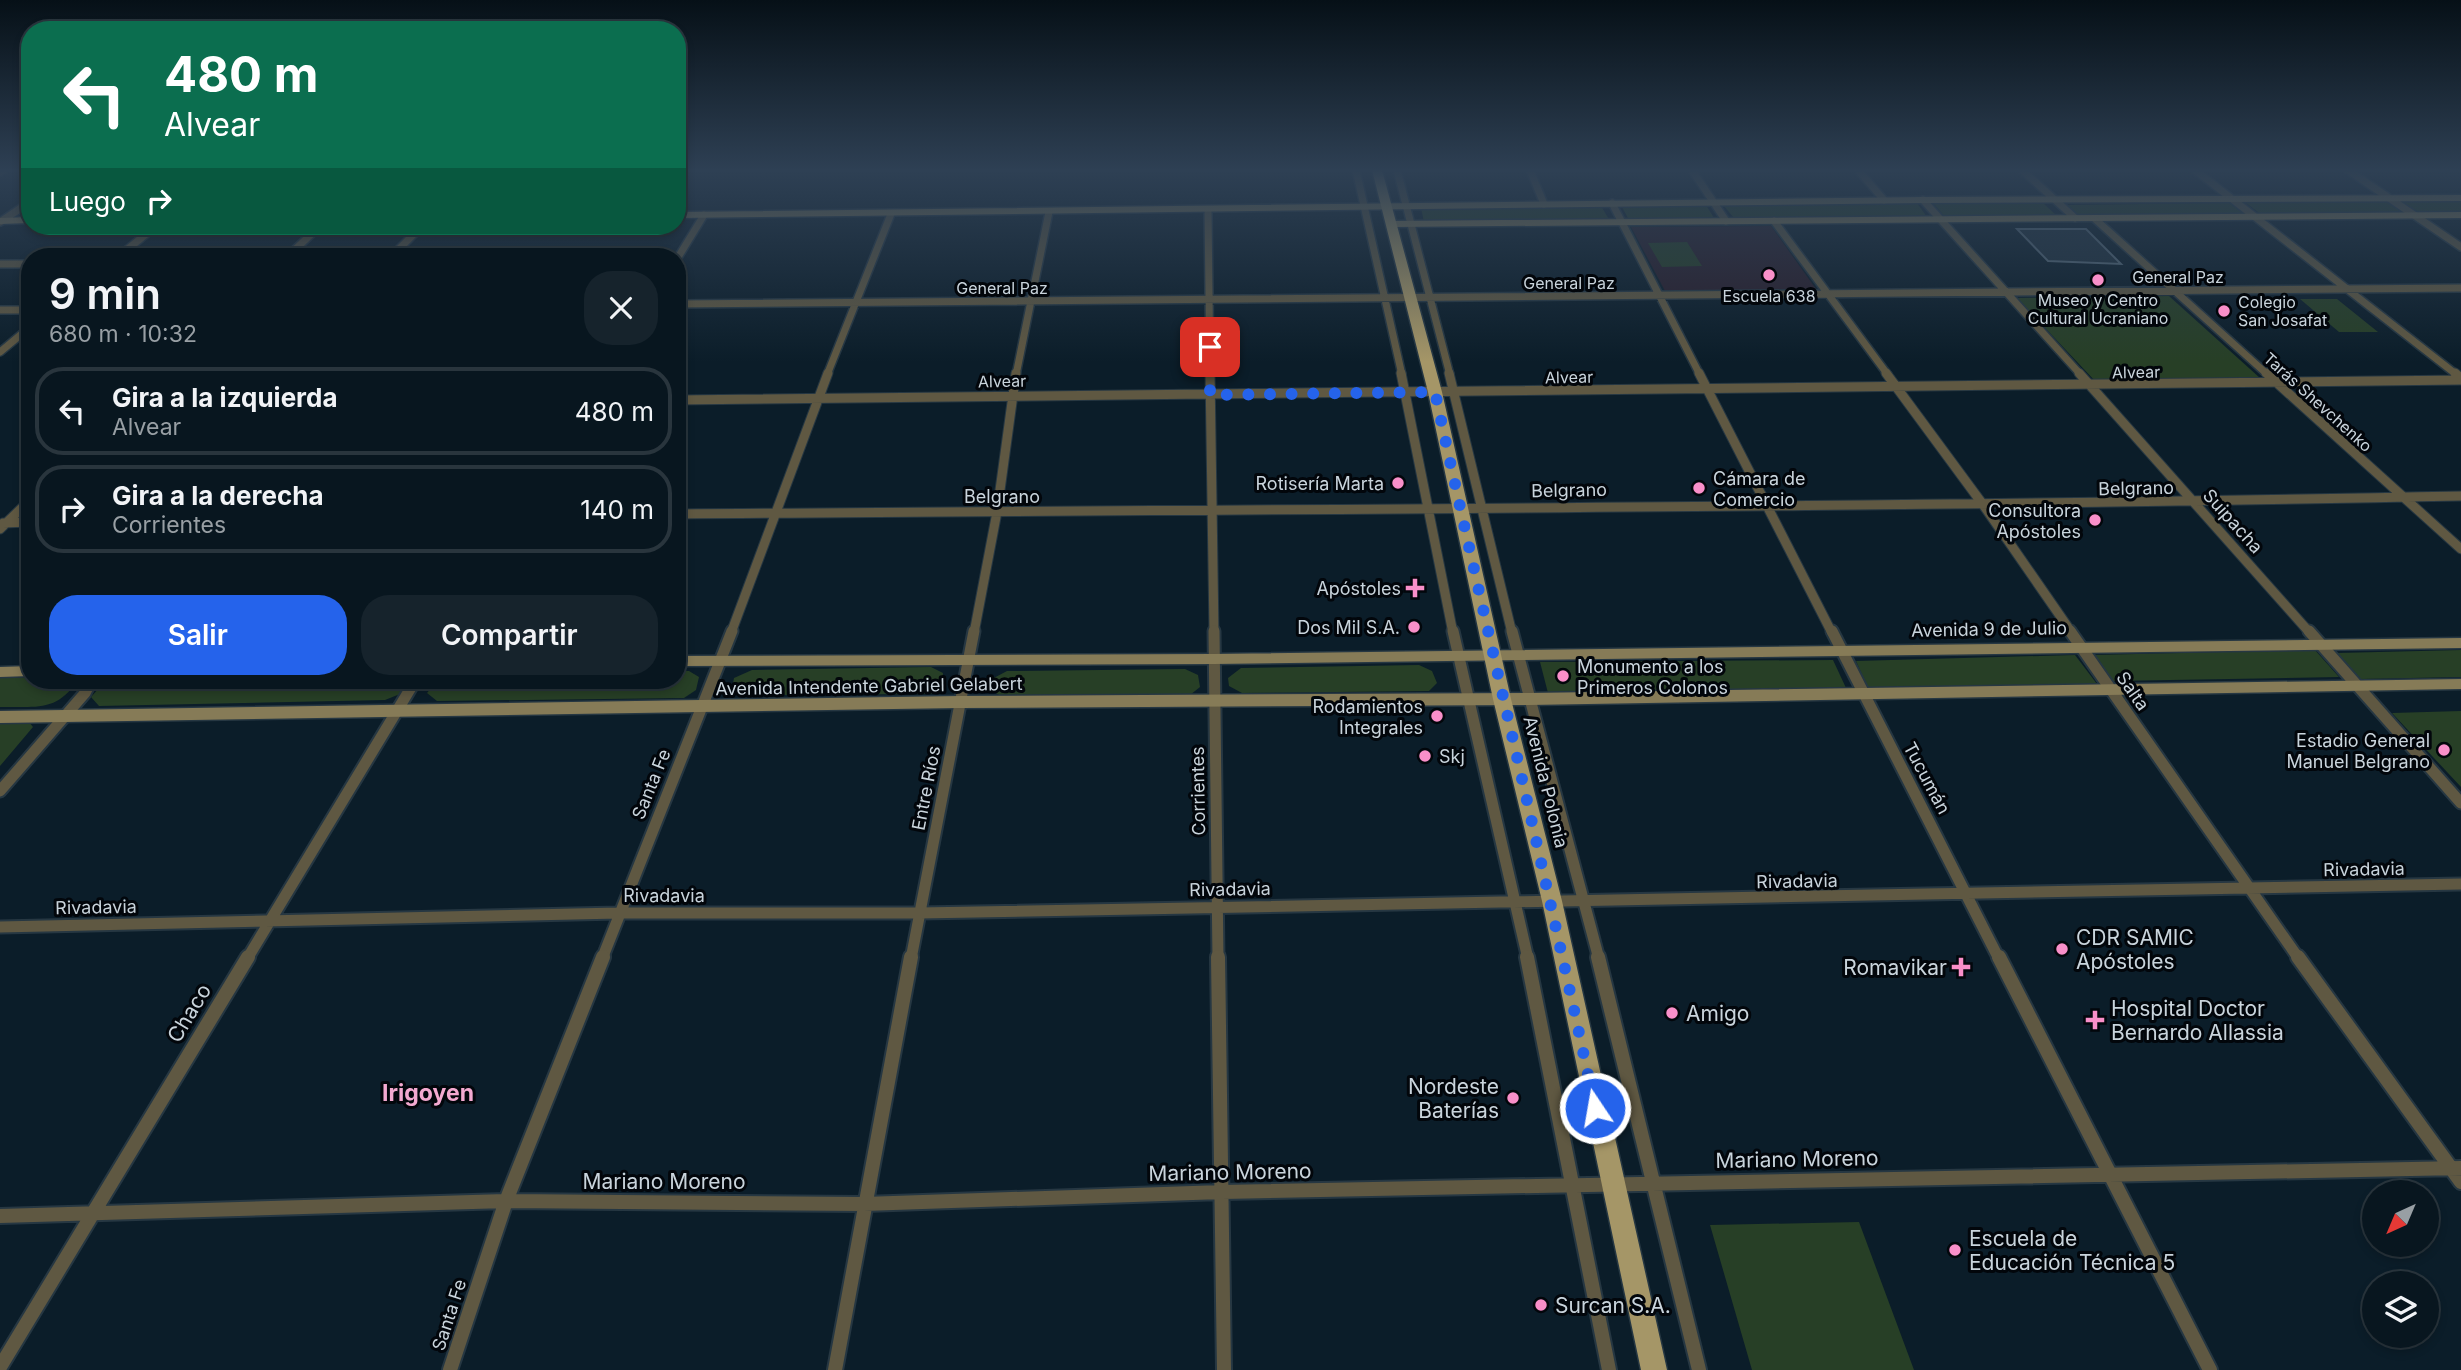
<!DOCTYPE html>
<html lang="es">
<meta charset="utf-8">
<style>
body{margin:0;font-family:Inter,sans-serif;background:#16232c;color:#f1f3f6;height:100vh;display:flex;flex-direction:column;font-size:26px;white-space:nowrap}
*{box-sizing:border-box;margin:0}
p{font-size:23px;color:#989fa4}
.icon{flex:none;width:38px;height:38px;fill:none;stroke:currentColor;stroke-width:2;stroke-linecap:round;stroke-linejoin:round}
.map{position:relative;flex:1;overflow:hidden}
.details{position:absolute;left:21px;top:248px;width:665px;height:441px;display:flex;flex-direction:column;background:#08161f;border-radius:28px;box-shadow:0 4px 10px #0003,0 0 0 2px #29353d}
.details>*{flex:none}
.top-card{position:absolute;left:21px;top:21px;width:665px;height:214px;border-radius:28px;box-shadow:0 4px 10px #0003,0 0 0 2px #29353d;background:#0b6e4f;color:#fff;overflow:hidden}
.needle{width:46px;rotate:224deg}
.buttons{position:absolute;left:2362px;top:1180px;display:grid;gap:14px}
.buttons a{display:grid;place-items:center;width:77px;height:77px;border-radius:50%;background:#08161f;box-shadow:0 4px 10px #0003,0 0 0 2px #29353d;font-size:35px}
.pin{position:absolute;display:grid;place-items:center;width:60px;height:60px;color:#fff;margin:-30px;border-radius:14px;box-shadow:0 4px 10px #0006}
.me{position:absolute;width:77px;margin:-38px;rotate:348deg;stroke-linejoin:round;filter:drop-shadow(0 0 5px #0008)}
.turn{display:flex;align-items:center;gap:24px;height:147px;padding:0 28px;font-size:32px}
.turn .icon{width:91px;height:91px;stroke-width:2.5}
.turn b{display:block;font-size:49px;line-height:60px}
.then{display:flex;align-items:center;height:66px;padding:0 28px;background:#0003;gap:14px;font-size:26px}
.round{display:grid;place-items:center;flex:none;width:74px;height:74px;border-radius:28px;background:#16232c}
.overview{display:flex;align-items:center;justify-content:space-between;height:119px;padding:0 28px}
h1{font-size:42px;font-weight:600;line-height:52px}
.button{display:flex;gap:14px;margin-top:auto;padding:14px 28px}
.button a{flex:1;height:80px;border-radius:28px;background:#2563eb;color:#fff;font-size:28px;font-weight:600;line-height:80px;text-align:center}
.button a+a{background:#16232c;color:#f1f3f6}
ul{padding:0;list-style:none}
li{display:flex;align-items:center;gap:21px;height:88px;margin:0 14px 10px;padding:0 14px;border:4px solid #29353d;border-radius:28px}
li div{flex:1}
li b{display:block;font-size:26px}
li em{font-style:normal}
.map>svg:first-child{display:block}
</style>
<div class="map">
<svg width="2461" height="1370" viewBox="0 0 2461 1370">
<rect width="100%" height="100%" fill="#0b1d29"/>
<path fill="#291d2a" d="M1771,226l45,63 -151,2 -34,-64z"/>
<path fill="#273f26" d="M2384,200l19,13 -141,2 -16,-12z
M2401,201h60v12h-42z
M1917,203l10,14 -193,1 -10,-12z
M1933,203h110l14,13 -112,1z
M2229,203l15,11 -165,2 -12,-11z
M1706,205l8,13 -85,2 -7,-13z
M1601,206l9,15 -186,1 -3,-14z
M1687,242l15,24 -40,1 -14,-24z
M2169,296l91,82 -165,3 -78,-83z
M2300,299h37l41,33h-39z
M2315,650l24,27 -227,4 -19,-26z
M2461,650v27l-100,2 -24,-26z
M2075,655l22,29 -229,4 -12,-27z
M1833,660l13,28 -298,5 -8,-31z
M1419,665l13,6 5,12 -8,8 -187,2 -13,-7 -1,-8 13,-10z
M931,667l12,6 -1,12 -11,9 -187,1 -12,-6 2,-11 18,-8z
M1185,669l13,6 2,12 -10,8 -187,2 -13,-7v-10l17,-9z
M677,671h12l10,6 -3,13 -12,8 -247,3 -10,-8 10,-12h240z
M30,677v4h47c-21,32 -43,25 -77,26v-29z
M112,681h294l1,3 -7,10 -15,6 -286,6 -8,-9 9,-10z
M2461,711v76l-69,-74z
M0,722h29l4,5 -33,39z
M1859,1222l55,148h-162l-42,-145z"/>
<path fill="#1e303d" stroke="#576b7a" stroke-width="2" d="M2017,229h69l35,35 -73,-3z"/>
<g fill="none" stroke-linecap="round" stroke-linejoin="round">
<g stroke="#263742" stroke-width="10">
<path id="street-far3" d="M1356,170l46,205
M1397,170l53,205
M1530,170l14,34
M1692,170l34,51
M1858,170l26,30
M2022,170l53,48
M2195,170l262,205
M2348,170l113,77
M0,172l4,-2
M1923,200l158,175
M1612,203l88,172
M1208,211l2,164
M2095,219l173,156
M1774,221l114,154
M0,222l30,-20
M118,257l38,-31
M287,257l33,-31
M391,257l31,-31
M677,259l27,-44
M0,264h30
M677,304l1784,-16
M0,310h30
M0,352l30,-25
M827,375l64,-161
M1016,375l33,-163"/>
</g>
<g stroke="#263742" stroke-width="11">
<path id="street-far2" d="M1210,373l4,260
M1401,373l52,260
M1449,373l63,260
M1699,373l133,260
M1886,373l98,133 88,127
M2079,373l231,260
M2266,373l195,176
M2455,373l6,5
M677,400l1784,-20
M677,514c595,-5 1189,-6 1784,-18
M3,523l27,-1
M0,529l30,-29
M731,633l97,-260
M974,633l23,-121 19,-139"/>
</g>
<g stroke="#263742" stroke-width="15">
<path id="street-far1" d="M1214,631l4,328
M1453,631l75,328
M1512,631l87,328
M1832,631l167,328
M2070,631l229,328
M2309,631l152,172
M0,791l85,-98 6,-12
M0,927l618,-14h302l1541,-29
M247,959l168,-278
M602,959l130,-328
M911,959l63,-328"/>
</g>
<g stroke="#263742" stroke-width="18">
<path id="street" d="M1218,957l6,413
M1527,957l82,413
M1598,957l101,413
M1999,957l211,413
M2298,957l163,225
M0,1216l506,-15 358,3 358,-12 1239,-24
M0,1367l248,-410
M450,1370l56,-169 97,-244
M835,1370l76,-413"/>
</g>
<g stroke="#263742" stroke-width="3">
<path id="secondary" d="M2461,195v6l-538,2 -1246,15v-6l1246,-15z
M2461,212v6l-1069,9 -5,-3 5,-3z
M30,217v6l-30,1v-6z
M2461,638v10l-1248,16 -536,2v-10l536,-2z
M30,666v10l-30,1v-10z
M2461,679v10l-932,16 -569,3 -960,15v-12l960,-15 569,-3z"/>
</g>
<g stroke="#263742" stroke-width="3">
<path id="primary" d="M1372,170h10l60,222 69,307 51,202 105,469h-26l-99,-469 -49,-202 -65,-307z"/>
</g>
<use href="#street-far3" stroke="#5f5842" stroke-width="7"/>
<use href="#street-far2" stroke="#5f5842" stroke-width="9"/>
<use href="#street-far1" stroke="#5f5842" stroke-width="11"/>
<use href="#street" stroke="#5f5842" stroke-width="14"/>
<use href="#secondary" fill="#867b57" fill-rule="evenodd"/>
<use href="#primary" fill="#a59667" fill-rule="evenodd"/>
</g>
<linearGradient id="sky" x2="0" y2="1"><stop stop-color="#061017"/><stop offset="0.47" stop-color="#2e4054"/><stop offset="1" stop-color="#2e4054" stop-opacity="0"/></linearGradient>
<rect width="2461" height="362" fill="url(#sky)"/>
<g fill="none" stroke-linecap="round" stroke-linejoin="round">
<path stroke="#2563eb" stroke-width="12" stroke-dasharray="0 21.6" d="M1210,347v48l225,-3c51,239 110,477 160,716"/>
</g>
<g fill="#f98fc9" stroke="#02060b" stroke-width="2.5">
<circle cx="1769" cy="275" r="7"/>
<circle cx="2098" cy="280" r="7"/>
<circle cx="2224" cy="311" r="7"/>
<circle cx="1398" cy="483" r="7"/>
<circle cx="1699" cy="488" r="7"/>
<circle cx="2095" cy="520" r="7"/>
<path d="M1411.5 577.5h7v7h7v7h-7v7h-7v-7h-7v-7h7z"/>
<circle cx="1414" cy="627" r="7"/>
<circle cx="1563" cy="676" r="7"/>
<circle cx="1437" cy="716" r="7"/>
<circle cx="2444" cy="750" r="7"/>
<circle cx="1425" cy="756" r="7"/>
<circle cx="2062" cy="949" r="7"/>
<path d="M1957.5 956.5h7v7h7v7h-7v7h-7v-7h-7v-7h7z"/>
<circle cx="1672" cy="1013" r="7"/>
<path d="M2091.5 1009.5h7v7h7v7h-7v7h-7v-7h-7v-7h7z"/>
<circle cx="1513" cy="1098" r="7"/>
<circle cx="1955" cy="1250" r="7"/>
<circle cx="1541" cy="1305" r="7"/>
</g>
<g text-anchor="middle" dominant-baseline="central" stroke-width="6" stroke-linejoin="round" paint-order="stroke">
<g font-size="16" fill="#c9d4dc" stroke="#02060b">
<text x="2178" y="277">General Paz</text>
<text x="1569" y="283">General Paz</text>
<text x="1002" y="288">General Paz</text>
<text transform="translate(2136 372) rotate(-1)">Alvear</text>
<text transform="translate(1569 377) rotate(-1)">Alvear</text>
<text transform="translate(1002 381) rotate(-1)">Alvear</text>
<text transform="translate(2318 402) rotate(42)">Tarás Shevchenko</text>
</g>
<g font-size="16" fill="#c9d4dc" stroke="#02060b">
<text x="1769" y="296">Escuela 638</text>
<text x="2098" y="300">Museo y Centro<tspan x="2098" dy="18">Cultural Ucraniano</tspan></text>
<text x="2238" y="302" text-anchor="start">Colegio<tspan x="2238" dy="18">San Josafat</tspan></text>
</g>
<g font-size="18" fill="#c9d4dc" stroke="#02060b" text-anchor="end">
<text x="1713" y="478" text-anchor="start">Cámara de<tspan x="1713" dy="21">Comercio</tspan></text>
<text x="1384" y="483">Rotisería Marta</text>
<text x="2081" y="510">Consultora<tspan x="2081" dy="21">Apóstoles</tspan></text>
<text x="1401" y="588">Apóstoles</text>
<text x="1400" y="627">Dos Mil S.A.</text>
<text x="1577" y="666" text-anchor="start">Monumento a los<tspan x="1577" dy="21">Primeros Colonos</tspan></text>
<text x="1423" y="706">Rodamientos<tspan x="1423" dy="21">Integrales</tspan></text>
<text x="2430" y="740">Estadio General<tspan x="2430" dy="21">Manuel Belgrano</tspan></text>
<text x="1439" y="756" text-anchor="start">Skj</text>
</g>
<g font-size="18" fill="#c9d4dc" stroke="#02060b">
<text transform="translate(2136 488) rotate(-1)">Belgrano</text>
<text transform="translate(1569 490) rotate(-1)">Belgrano</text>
<text x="1002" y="496">Belgrano</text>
<text transform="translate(2233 521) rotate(48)">Suipacha</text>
<text transform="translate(1989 629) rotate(-1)">Avenida 9 de Julio</text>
<text transform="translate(869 686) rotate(-1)">Avenida Intendente Gabriel Gelabert</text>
<text transform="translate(2133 691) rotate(55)">Salta</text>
<text transform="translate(1927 778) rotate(62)">Tucumán</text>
<text transform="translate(1546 782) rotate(76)">Avenida Polonia</text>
<text transform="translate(651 784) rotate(-68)">Santa Fe</text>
<text transform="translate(926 788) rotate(-79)">Entre Ríos</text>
<text transform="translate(1198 791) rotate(-91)">Corrientes</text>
<text transform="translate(2364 869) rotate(-1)">Rivadavia</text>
<text transform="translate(1797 881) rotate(-1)">Rivadavia</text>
<text transform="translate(1230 889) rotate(-1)">Rivadavia</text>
<text x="664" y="895">Rivadavia</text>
<text transform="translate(96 907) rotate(-1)">Rivadavia</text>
<text transform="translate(449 1315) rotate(-72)">Santa Fe</text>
</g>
<g font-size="21" fill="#c9d4dc" stroke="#02060b" text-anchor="start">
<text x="2076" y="937">CDR SAMIC<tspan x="2076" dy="24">Apóstoles</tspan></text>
<text x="1947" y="967" text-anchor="end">Romavikar</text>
<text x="2111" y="1008">Hospital Doctor<tspan x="2111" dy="24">Bernardo Allassia</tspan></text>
<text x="1686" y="1013">Amigo</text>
<text x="1499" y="1086" text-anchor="end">Nordeste<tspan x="1499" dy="24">Baterías</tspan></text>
<text x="1969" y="1238">Escuela de<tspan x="1969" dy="24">Educación Técnica 5</tspan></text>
<text x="1555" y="1305">Surcan S.A.</text>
</g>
<g font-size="21" fill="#c9d4dc" stroke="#02060b">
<text transform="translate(189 1013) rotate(-59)">Chaco</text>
<text transform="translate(1797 1159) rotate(-1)">Mariano Moreno</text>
<text transform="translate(1230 1172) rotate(-1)">Mariano Moreno</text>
<text x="664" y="1181">Mariano Moreno</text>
</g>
<g font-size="23" font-weight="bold" fill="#f3a9d0" stroke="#02060b">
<text x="428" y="1093">Irigoyen</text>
</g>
</g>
</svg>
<div class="buttons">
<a><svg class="needle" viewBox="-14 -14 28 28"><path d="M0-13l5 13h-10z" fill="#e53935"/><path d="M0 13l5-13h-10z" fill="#989fa4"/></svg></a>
<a><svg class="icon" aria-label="layers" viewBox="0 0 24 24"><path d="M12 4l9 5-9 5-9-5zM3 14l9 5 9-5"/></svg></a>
</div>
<div class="pin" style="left:1210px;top:347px;background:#d93025"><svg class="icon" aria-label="arrive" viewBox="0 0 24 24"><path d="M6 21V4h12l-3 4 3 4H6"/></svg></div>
<svg class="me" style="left:1595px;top:1108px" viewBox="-20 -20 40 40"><circle r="17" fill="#2563eb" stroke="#fff" stroke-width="3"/><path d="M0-11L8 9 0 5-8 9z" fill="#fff"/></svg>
<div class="top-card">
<div class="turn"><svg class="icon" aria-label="left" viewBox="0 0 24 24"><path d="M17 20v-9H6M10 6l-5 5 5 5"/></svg><div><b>480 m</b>Alvear</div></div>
<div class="then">Luego<svg class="icon" aria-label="right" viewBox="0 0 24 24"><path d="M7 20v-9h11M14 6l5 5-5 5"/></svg></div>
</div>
<section class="details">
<div class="overview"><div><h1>9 min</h1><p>680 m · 10:32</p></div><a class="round"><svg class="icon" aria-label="close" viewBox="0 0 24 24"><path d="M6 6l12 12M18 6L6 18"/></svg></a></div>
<ul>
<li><svg class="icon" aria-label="left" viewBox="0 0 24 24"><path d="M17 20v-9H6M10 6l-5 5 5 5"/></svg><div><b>Gira a la izquierda</b><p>Alvear</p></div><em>480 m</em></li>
<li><svg class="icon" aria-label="right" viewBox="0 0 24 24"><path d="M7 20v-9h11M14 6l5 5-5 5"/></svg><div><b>Gira a la derecha</b><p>Corrientes</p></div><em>140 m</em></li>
</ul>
<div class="button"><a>Salir</a><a>Compartir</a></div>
</section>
</div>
